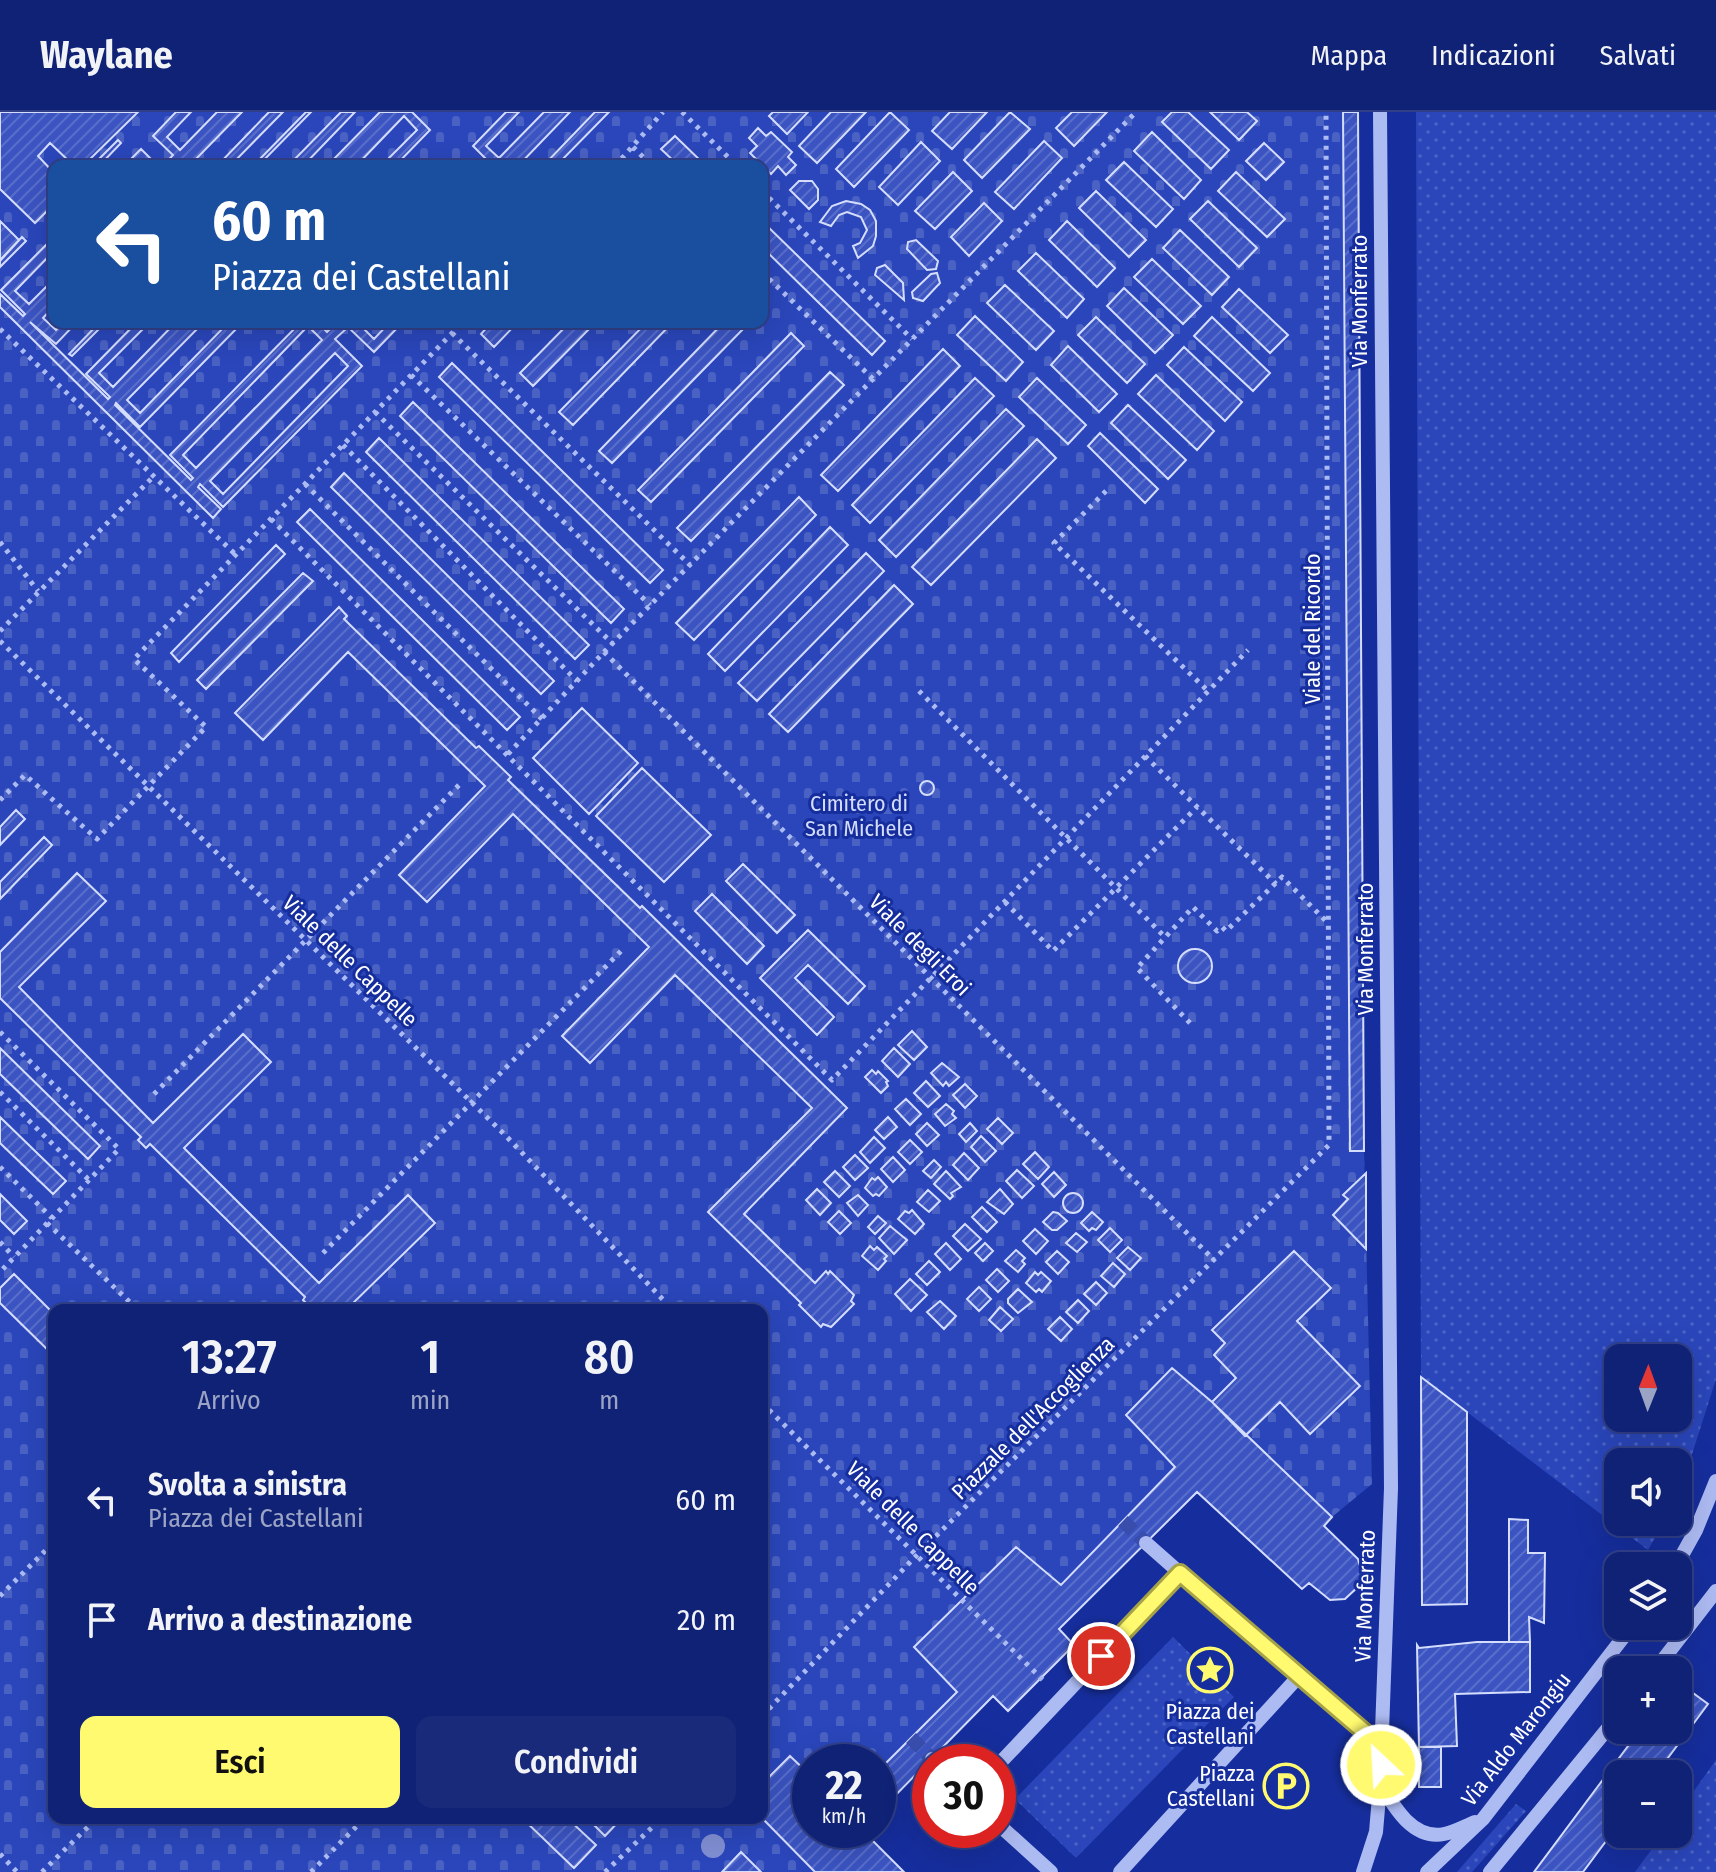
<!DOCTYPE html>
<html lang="it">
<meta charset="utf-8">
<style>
body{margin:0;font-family:"Fira Sans Condensed",sans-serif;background:#192a7b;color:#f1f3f6;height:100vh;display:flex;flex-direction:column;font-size:30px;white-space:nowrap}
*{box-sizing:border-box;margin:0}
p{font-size:26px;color:#9ca4c5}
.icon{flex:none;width:44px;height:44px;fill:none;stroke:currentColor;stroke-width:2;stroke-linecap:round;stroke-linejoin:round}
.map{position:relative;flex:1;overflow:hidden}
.drawer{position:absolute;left:48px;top:1192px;width:720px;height:520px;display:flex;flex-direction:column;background:#102276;border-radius:16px;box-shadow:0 8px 32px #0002,0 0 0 2px #303f88}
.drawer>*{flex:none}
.top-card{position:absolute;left:48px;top:48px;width:720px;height:168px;border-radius:16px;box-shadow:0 8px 32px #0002,0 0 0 2px #303f88;background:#1a4fa0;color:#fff;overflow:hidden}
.needle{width:52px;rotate:1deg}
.tools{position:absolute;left:1604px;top:1232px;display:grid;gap:16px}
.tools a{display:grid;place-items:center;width:88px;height:88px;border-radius:16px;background:#102276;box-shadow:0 8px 32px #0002,0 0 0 2px #303f88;font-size:40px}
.speed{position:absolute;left:792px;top:1632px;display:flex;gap:16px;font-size:40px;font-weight:700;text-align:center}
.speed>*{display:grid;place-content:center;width:104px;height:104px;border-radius:50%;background:#102276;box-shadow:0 8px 32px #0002,0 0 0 2px #303f88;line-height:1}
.speed small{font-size:20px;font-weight:400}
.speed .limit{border:12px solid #d22;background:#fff;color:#111}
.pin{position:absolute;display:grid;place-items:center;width:68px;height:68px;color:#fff;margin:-34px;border:4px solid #fff;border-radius:50%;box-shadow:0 2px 8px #0007}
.me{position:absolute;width:88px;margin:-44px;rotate:335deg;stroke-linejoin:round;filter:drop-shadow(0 0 6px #0008)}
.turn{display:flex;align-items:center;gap:28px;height:168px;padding:0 32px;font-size:36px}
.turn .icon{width:104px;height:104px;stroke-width:2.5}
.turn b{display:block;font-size:56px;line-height:68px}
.eta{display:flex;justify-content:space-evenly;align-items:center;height:136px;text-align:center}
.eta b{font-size:48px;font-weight:600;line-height:56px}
.action{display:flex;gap:16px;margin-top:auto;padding:16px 32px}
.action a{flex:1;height:92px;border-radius:16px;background:#fffa6f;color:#111;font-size:32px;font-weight:600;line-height:92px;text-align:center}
.action a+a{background:#192a7b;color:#f1f3f6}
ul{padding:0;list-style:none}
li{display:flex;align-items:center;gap:24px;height:120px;padding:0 32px}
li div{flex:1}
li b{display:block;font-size:30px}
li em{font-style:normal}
header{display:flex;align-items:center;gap:48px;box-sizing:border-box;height:112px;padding:0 40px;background:#102276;border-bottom:2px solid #303f88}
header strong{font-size:38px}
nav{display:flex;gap:44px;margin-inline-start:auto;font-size:28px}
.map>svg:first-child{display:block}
</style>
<header>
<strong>Waylane</strong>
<nav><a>Mappa</a><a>Indicazioni</a><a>Salvati</a></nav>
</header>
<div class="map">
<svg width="1716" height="1760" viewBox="0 0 1716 1760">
<defs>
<pattern id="grass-dots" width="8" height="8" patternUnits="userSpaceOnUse" patternTransform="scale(2)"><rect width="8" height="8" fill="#2a46ba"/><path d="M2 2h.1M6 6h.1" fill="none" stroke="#4a62c4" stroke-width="1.8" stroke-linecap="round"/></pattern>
<pattern id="cemetery-stones" width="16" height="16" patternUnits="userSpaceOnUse" patternTransform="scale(2)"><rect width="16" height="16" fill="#2a46ba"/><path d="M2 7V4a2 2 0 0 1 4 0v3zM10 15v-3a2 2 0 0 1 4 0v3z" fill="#4a62c4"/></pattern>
<pattern id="building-hatch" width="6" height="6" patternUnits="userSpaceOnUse" patternTransform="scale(2)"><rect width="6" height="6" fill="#3b54c2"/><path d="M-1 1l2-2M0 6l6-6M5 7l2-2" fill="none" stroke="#586ecb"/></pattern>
</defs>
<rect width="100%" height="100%" fill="#162e9d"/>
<path fill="url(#grass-dots)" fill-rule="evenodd" d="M1416,0h300v1267l-38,119v-36h-60v60h46l-16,28 -227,-173zM1618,1246h60v60h-60z
M1173,1525l61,60 -158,161 -61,-59z
M1716,1648v112h-81l28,-38h15v-21z
M1516,1692l10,7 -54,61h-15z"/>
<path fill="url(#cemetery-stones)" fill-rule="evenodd" d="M0,0h1358l6,1039 8,333 -40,33 -160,-149 -46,47 49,52 -114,118 -45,-38 -102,100 43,45 -79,79v-9h-68v13l-20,-19 -28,28v-474h-708v508h708l53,54h-815zM54,54h708v156h-708z"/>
<path fill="url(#building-hatch)" stroke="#d5ddfd" stroke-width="2" fill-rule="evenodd" d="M0,0h138l-55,54 -10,-1 -23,-22 -12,13 16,17v31l-19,19 -35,-34z
M176,0h15l-24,25 13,13 37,-38h25l-49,50 4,4h-14l-3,-3 -2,3h-15l10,-11 -20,-19z
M269,0h14l-53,54h-13z
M306,0h5l-53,54h-5z
M341,0h14l-52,54h-15z
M380,0h32l18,18 -35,36h-14l36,-36 -13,-14 -48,50h-29z
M506,0h13l-33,34 13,12 45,-46h26l-52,54h-28l1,-2 -18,-18z
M595,0h14l-53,54h-13z
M773,0h35l-21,22 -18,-18z
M831,0h35l-49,51 -18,-17z
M890,0l19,18 -55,57 -18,-18z
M950,0h37l-35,37 -20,-18z
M1010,0l20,17 -48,49 -18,-18z
M1072,0h35l-33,34 -18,-18z
M1172,0h16l41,38 -18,19 -49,-47z
M1210,0h37l10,9 -18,19z
M1343,0h15l6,1039h-14z
M758,16l8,8 5,-4 21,20 -4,5 8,8 -10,10 -8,-9 -7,8 -21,-21 7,-7 -8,-8z
M1152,20l49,48 -17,19 -50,-48z
M675,24l31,30h-27l-18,-17z
M118,28l3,3 -22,23h-7z
M1044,29l18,17 -48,51 -19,-17z
M921,30l19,19 -42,44 -19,-18z
M1264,31l20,19 -18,18 -20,-19z
M141,37l17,17h-13l-4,-3 -3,3h-14z
M1124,50l49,47 -17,18 -50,-47z
M953,60l19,19 -37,38 -20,-18z
M1236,60l49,47 -18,18 -49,-46z
M799,69h13l6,8v11l-9,9 -19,-19z
M1096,79l50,49 -17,17 -50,-49z
M846,89l15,3 9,6 6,11v15l-3,10 -15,12 -5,-12 7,-3 7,-13 -6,-13 -14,-5 -8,3 -8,11 -11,-4 12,-16z
M1208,89l49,47 -18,19 -49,-48z
M984,91l18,18 -33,35 -18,-19z
M0,109l19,19 -19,20z
M762,109l123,120 -13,14 -110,-108z
M1067,109l48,47 -18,19 -48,-47z
M1180,118l49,47 -17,18 -49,-47z
M22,125l4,4 -26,26v-6z
M54,125v14l-39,40 14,13 25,-25v27l-11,12 13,12 8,-8h13l-21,22 -26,-22 78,77 2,-2 -24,-23 51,-52h13l-51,51 14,14 63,-65h28l-77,78 13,13 89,-91h14l-103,105 -24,-24 -1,2 76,75 2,-2 -23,-23 131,-133h16l10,10 10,-10h28l-4,4 13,13 16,-17h13l-29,30 -26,-25 -13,12 27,27 -139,141 -23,-23 -2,3 23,22 -8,9 -213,-211v-13l23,22 2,-2 -24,-24zM308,214l14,14 -126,128 -13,-13zM335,241l13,13 -125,128 -13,-13z
M916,128l22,21 -2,8 -9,1 -20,-21 1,-7z
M1036,141l48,46 -17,19 -49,-47z
M1152,147l49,47 -18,18 -49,-47z
M885,153l18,18 1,17 -29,-25 2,-7z
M937,161l3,10 -17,18 -10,-3 -1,-6 19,-18z
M1005,173l49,46 -18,19 -49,-47z
M1124,176l49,47 -18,18 -48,-47z
M1239,177l49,46 -18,18 -48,-46z
M975,204l48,46 -17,19 -49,-46z
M1096,205l49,47 -18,19 -49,-48z
M1212,205l58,56 -17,18 -59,-55z
M100,210h6l-34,34 -3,-2z
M492,210h26l-24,25 -13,-13z
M570,210h26l-63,64 -13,-13z
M647,210h26l-100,103 -14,-13z
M724,210h26l-138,141 -13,-12z
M791,221l13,13 -153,156 -13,-12z
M1068,234l49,48 -18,18 -48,-47z
M1184,235l58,55 -17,19 -58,-56z
M943,237l17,17 -122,125 -17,-16z
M452,251l211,207 -13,13 -211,-206z
M830,260l14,13 -153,156 -14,-13z
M1156,263l58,56 -17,19 -59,-56z
M975,266l19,18 -124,127 -18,-18z
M1037,266l49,47 -18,19 -49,-47z
M413,290l211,207 -13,14 -211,-207z
M1128,293l58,55 -18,19 -57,-56z
M1006,297l18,17 -128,131 -17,-17z
M1100,321l58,56 -13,14 -57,-57z
M379,326l210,207 -14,14 -209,-207z
M1037,327l19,19 -125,127 -19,-18z
M344,361l210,208 -13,13 -210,-207z
M799,385l17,18 -122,125 -18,-17z
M310,397l210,208 -13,13 -210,-208z
M830,415l18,18 -123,126 -17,-17z
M276,433l9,9 -106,108 -8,-9z
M866,441l18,18 -127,130 -19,-18z
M303,461l10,8 -107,108 -9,-9z
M894,473l19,19 -125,128 -19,-18z
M339,495l8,9 -3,3 132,129 3,-2 32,31 -3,3 132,128 2,-2 205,202 -103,106 71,69 11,-12 2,3 2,-3 24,24 -3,6 3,3 -23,23 -8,-3 -2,3 -22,-22 2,-2 -93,-91 104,-104 -137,-133 -85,88 -28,-27 87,-89 -136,-133 -86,88 -28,-27 86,-89 -137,-134 -85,88 -28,-27z
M582,596l56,55 -49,51 -56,-56z
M642,656l69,67 -47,47 -68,-66z
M920 676a7 7 0 1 1 14 0a7 7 0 1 1-14 0Z
M16,698l9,9 -25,26v-18z
M44,725l8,8 -52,54v-17z
M743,752l52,51 -18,18 -51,-52z
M77,761l29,28 -87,86 134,136 90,-89 28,28 -87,86 135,135 89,-88 27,28 -87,85 2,2h-37l-10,-10 2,-3 -155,-153 -4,4 -8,-8 3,-3 -141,-139v-46z
M712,782l52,52 -17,18 -52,-53z
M808,818l57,56 -17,18 -40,-39 -13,13 39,39 -17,18 -57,-57z
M1178 854a17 17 0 1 1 34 0a17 17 0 1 1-34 0Z
M912,919l15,16 -13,13 -16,-15z
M0,936l100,98 -12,13 -88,-85z
M894,936l16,16 -12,13 -16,-16z
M942,951l17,14 -10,9 -3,-4 -3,4 -12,-13z
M872,958l4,4 2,-3 10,10 -2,1 2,4 -7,7 -16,-16z
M926,969l14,15 -12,11 -14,-14z
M965,972l12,12 -12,12 -12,-13z
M906,987l15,15 -11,11 -15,-16z
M946,992l8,7 -2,3 4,4 -11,8 -10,-12z
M0,1005l66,64 -13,13 -53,-51z
M888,1005l9,10 -13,12 -9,-9z
M998,1006l15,15 -11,11 -15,-15z
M927,1011l12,12 -12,11 -11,-12z
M970,1011l7,8 -11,11 -7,-8z
M981,1024l15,15 -11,11 -14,-15z
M874,1025l11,11 -15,15 -10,-11z
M910,1028l12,12 -12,12 -12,-12z
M1035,1040l14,15 -11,12 -15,-15z
M964,1041l15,15 -11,12 -15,-15z
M855,1043l13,13 -13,12 -12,-13z
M893,1045l12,13 -12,12 -12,-13z
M934,1048l7,7 -10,11 -8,-7z
M1017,1058l17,16 -12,12 -16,-17z
M835,1059l15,15 -11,11 -15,-15z
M946,1059l15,16 -10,6 2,3 -3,3 -16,-15z
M1054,1060l12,13 -12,12 -12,-13z
M1366,1061v76l-33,-34 15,-16 -5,-4z
M878,1065l9,10 -8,9 -3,-2 -3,2 -8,-8 7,-10 3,2z
M817,1077l14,14 -11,12 -14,-15z
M1000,1077l13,15 -9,10 -17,-12z
M928,1078l12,11 -11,11 -12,-10z
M1063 1091a10 10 0 1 1 20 0a10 10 0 1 1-20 0Z
M0,1082l27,27 -13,13 -14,-14z
M858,1083l10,10 -10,11 -11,-13z
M982,1095l15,15 -10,10 -15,-15z
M912,1098l12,14 -9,10 -17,-15 7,-8 4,2z
M839,1099l12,12 -11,11 -12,-12z
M1053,1100l5,1 9,8 -10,9h-5l-9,-8z
M1092,1100l11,10 -7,8 -4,-2 -3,3 -8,-8z
M878,1104l8,7 -11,11 -7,-7z
M965,1112l16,15 -13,12 -15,-15z
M890,1114l17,14 -13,14 -15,-16z
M1110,1116l12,12 -12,12 -12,-12z
M1035,1117l13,12 -12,13 -13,-13z
M1076,1121l11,9 -10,10 -11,-9z
M946,1131l15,16 -11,11 -15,-16z
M985,1131l8,8 -10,10 -8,-8z
M870,1134l4,4 3,-3 10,9 -3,3 2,2 -8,9 -16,-14z
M1128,1135l13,11 -11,12 -13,-12z
M1016,1138l9,8 -3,3 3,3 -7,8 -13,-11z
M1057,1139l12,11 -11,12 -12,-12z
M1294,1139l37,37 -34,33 63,65 -50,48 -30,-32 -35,34 -33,-34 24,-24 -22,-23 11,-12 -13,-13z
M929,1149l11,11 -13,13 -11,-11z
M1113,1151l12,11 -11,13 -13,-11z
M997,1157l12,12 -11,11 -12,-12z
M1035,1160l3,3 3,-3 10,9 -9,11 -3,-3 -3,3 -10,-9z
M14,1162l40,40v42l-54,-53v-15z
M910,1167l17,16 -16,16 -16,-17z
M1096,1170l11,11 -11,12 -12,-11z
M979,1175l12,12 -12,12 -12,-12z
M1018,1177l14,13 -14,11 -10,-10v-4z
M1078,1188l11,11 -11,12 -12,-11z
M940,1189l16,15 -12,13 -17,-17z
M1000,1195l13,12 -12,12 -12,-11z
M1060,1205l12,12 -11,12 -13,-12z
M1172,1256l40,34 120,115 -8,9 34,33 4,14 -3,13 -14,13 -15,1 -21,-17 -7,6 -105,-97 -138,137 15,16 -66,66 -15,-15 -115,117v-42l79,-79 -43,-45 102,-100 45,38 114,-118 -49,-52z
M1421,1265l46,35v192l-45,1z
M1509,1407l19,1v33h17l-1,70 -15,-6 1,25h-21z
M1477,1530h53v50l-75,2 2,52 -38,1 -2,-102 2,3z
M1678,1570l30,22 -52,70h-38v51l-35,47h-49l106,-142h38z
M1419,1635h22v40h-22z
M790,1644l20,19v55h52l42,42h-89l-53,-54v-34z
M522,1706h45l29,27 -22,23z
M587,1706h35l-17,18z
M741,1740l20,20h-39z"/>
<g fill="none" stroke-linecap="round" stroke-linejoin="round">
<path stroke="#394dac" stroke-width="14" stroke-dasharray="14 7" stroke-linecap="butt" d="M1123,1409l23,22
M911,1626l21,21"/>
<path stroke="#adbbf3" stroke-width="5" stroke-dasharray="4 6" stroke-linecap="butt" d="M682,0l55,54
M633,35l19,19
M615,54l48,-54
M762,79l150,148
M762,160l111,107
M0,217l236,226
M452,221l238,232
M411,263l239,230
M375,300l238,232
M343,333l234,236
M305,372l237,235
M1106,379l-52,52 154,148
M271,407l561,561 416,-430
M0,430l38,49
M0,519l154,-155
M0,529l505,494 168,175
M604,540l610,608
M919,579l245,245
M508,642l96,-102 532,-540
M1145,644l131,128
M0,688l25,-25 72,64 109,-112 -72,-68 329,-337
M1005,790l48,49 144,-144
M1190,911l-53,-55 56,-61 24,24 5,-4 4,4 56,-54 46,46
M0,920l119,117 -119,123
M0,980l89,88
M154,982l305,-309
M0,1055l52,51
M47,1111l91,87
M0,1130l14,15
M323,1141l300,-304
M285,1198l5,-5
M762,1291l284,280
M0,1484l54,-54
M762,1604l156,-162 411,-409 -3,-1033
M0,1742l17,18
M42,1760l55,-54
M311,1760l54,-54
M605,1760l57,-54"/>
<path stroke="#adbbf3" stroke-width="14" d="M1146,1431l34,30
M1676,1454l20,-36 20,-49
M1655,1558l61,-79
M932,1647l3,3
M998,1653l182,-192 201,173
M1381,1673c13,22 32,55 63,49 11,-2 21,-8 31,-12
M998,1712l53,48
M1120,1760l180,-197
M1363,1760l13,-40 4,-47 11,-297 -11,-1376
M1427,1760l56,-53 149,-193
M1490,1760l128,-156"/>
</g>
<circle fill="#7f8ed2" cx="713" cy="1734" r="12"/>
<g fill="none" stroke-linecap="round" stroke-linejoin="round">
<g stroke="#a6a248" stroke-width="20">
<path id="route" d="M1101,1544l79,-83 201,173v19"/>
</g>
<use href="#route" stroke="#fffa6f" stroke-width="14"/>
</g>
<defs>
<g id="sight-ring" transform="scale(2.3)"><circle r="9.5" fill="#162e9d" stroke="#fffa6f" stroke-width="1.5"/><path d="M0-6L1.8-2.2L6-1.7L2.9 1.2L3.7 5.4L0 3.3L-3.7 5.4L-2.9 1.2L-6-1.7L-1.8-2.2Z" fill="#fffa6f"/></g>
<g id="parking-ring" transform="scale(2.3)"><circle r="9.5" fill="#162e9d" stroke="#fffa6f" stroke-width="1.5"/><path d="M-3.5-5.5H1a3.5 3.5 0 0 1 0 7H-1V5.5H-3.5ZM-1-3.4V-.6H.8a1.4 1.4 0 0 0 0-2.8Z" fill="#fffa6f"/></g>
</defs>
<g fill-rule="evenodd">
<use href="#sight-ring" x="1210" y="1558"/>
<use href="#parking-ring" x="1286" y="1674"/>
</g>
<g text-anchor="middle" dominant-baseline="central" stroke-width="6" stroke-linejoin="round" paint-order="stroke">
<g font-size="22" fill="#fff" stroke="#162e9d">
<text transform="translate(1359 189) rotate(-90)">Via Monferrato</text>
<text transform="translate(1312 517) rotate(-90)">Viale del Ricordo</text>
<text transform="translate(920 833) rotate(45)">Viale degli Eroi</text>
<text transform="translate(1365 837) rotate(-90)">Via Monferrato</text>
<text transform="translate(350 849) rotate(44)">Viale delle Cappelle</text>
<text transform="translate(1033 1306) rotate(-45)">Piazzale dell'Accoglienza</text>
<text transform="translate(913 1416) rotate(45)">Viale delle Cappelle</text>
<text transform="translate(1365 1484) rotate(-88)">Via Monferrato</text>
<text transform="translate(1516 1627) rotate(-52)">Via Aldo Marongiu</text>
</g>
<g font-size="22" fill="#d5ddfd" stroke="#162e9d">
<text x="859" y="691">Cimitero di<tspan x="859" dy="25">San Michele</tspan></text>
</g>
<g font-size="22" fill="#fff" stroke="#162e9d">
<text x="1210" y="1599">Piazza dei<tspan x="1210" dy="25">Castellani</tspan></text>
<text x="1255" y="1661" text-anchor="end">Piazza<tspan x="1255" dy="25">Castellani</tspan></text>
</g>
</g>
</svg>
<div class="tools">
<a><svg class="needle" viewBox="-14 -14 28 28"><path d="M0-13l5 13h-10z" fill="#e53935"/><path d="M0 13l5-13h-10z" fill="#9ca4c5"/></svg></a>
<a><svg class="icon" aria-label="sound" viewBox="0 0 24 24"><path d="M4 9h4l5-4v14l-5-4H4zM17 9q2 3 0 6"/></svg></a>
<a><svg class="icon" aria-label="layers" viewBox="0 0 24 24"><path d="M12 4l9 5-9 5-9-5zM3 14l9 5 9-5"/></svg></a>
<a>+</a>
<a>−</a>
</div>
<div class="speed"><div>22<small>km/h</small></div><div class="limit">30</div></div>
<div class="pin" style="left:1101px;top:1544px;background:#d93025"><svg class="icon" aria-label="arrive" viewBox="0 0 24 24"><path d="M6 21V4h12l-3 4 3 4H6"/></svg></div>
<svg class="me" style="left:1381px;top:1653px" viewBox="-20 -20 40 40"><circle r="17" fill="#fffa6f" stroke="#fff" stroke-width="3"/><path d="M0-11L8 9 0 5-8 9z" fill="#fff"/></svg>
<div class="top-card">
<div class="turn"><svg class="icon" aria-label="left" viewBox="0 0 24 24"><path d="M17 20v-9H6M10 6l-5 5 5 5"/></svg><div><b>60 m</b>Piazza dei Castellani</div></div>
</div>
<section class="drawer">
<div class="eta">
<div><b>13:27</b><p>Arrivo</p></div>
<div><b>1</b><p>min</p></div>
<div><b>80</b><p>m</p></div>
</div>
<ul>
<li><svg class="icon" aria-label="left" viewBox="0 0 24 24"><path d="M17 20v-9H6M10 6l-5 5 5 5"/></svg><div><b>Svolta a sinistra</b><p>Piazza dei Castellani</p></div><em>60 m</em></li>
<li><svg class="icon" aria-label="arrive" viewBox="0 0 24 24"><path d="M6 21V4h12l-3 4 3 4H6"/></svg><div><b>Arrivo a destinazione</b></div><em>20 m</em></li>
</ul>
<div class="action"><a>Esci</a><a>Condividi</a></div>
</section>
</div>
